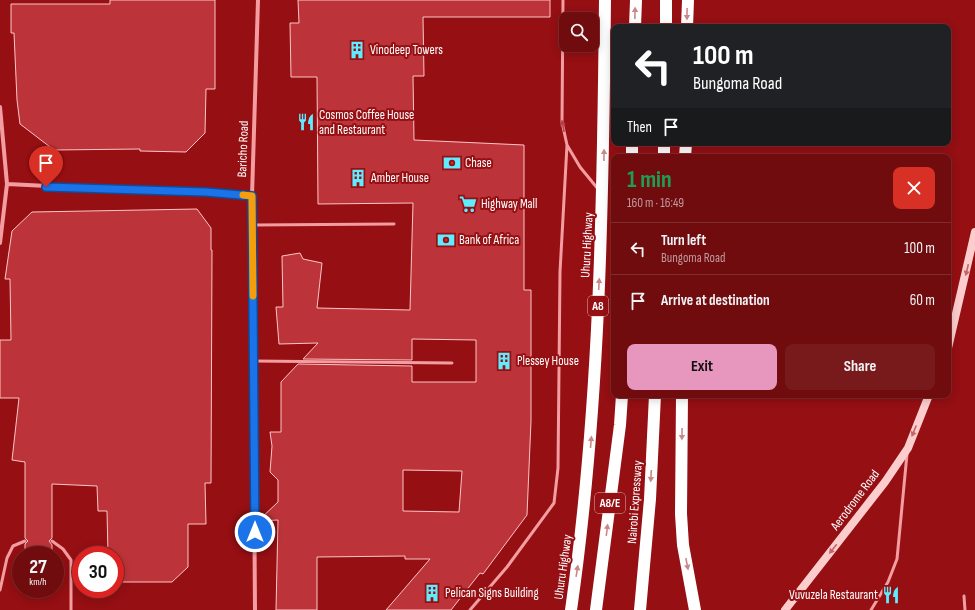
<!DOCTYPE html>
<meta charset="utf-8">
<style>
body{margin:0;font-family:"Sofia Sans Condensed",sans-serif;background:#78191c;color:#f1f3f6;height:100vh;display:flex;flex-direction:column;font-size:15px;white-space:nowrap}
*{box-sizing:border-box;margin:0}
p{font-size:13px;color:#c09b9e}
.icon{flex:none;width:22px;height:22px;fill:none;stroke:currentColor;stroke-width:2;stroke-linecap:round;stroke-linejoin:round}
.map{position:relative;flex:1;overflow:hidden}
.drawer{position:absolute;left:611px;top:154px;width:340px;height:244px;display:flex;flex-direction:column;background:#700b0e;border-radius:8px;box-shadow:0 2px 10px #0003,0 0 0 1px #822b2e}
.drawer>*{flex:none}
.banner{position:absolute;left:611px;top:24px;width:340px;height:122px;border-radius:8px;box-shadow:0 2px 10px #0003,0 0 0 1px #822b2e;background:#202124;color:#fff;overflow:hidden}
.fabs{position:absolute;left:559px;top:12px;display:grid;gap:8px}
.fabs a{display:grid;place-items:center;width:40px;height:40px;border-radius:8px;background:#700b0e;box-shadow:0 2px 10px #0003,0 0 0 1px #822b2e;font-size:20px}
.speed{position:absolute;left:12px;top:546px;display:flex;gap:8px;font-size:20px;font-weight:700;text-align:center}
.speed>*{display:grid;place-content:center;width:52px;height:52px;border-radius:50%;background:#700b0e;box-shadow:0 2px 10px #0003,0 0 0 1px #822b2e;line-height:1}
.speed small{font-size:10px;font-weight:400}
.speed .limit{border:6px solid #d22;background:#fff;color:#111}
.pin{position:absolute;display:grid;place-items:center;width:34px;height:34px;color:#fff;margin:-41px -17px;border-radius:50% 50% 50% 0;rotate:-45deg;box-shadow:0 0 4px #0007}
.pin .icon{rotate:45deg}
.me{position:absolute;width:44px;margin:-22px;rotate:0deg;stroke-linejoin:round;filter:drop-shadow(0 0 3px #0008)}
.turn{display:flex;align-items:center;gap:14px;height:84px;padding:0 16px;font-size:18px}
.turn .icon{width:52px;height:52px;stroke-width:2.5}
.turn b{display:block;font-size:28px;line-height:34px}
.then{display:flex;align-items:center;height:38px;padding:0 16px;background:#0003;gap:8px;font-size:15px}
.round{display:grid;place-items:center;flex:none;width:42px;height:42px;border-radius:8px;background:#78191c}
.overview{display:flex;align-items:center;justify-content:space-between;height:68px;padding:0 16px}
h1{font-size:24px;font-weight:700;line-height:30px;color:#1e9e55}
.primary-button{display:flex;gap:8px;margin-top:auto;padding:8px 16px}
.primary-button a{flex:1;height:46px;border-radius:8px;background:#e797bd;color:#111;font-size:16px;font-weight:700;line-height:46px;text-align:center}
.primary-button a+a{background:#78191c;color:#f1f3f6}
ul{padding:0;list-style:none}
li{display:flex;align-items:center;gap:12px;height:52px;padding:0 16px;border-top:1px solid #822b2e}
li div{flex:1}
li b{display:block;font-size:15px}
li em{font-style:normal}
.map>svg:first-child{display:block}
</style>
<div class="map">
<svg width="975" height="610" viewBox="0 0 975 610">
<rect width="100%" height="100%" fill="#950f13"/>
<path fill="#bc3439" stroke="#fec5c8" fill-rule="evenodd" d="M110,0h105v89h-9l-1,44 -19,19 -46,-1v-2l-86,1 -34,-26 -3,-24 -3,-67h-3v-29h99z
M298,0h252v17h-127l1,59h-11l1,64 110,5v145h7v131l-4,94 -44,59 -3,-1 -29,37h-65l44,-51h-25v-3l-88,1v53h-41l2,-90 -20,1 20,-19v-22l-8,-8 2,-26 -2,-14h11v-50l17,-18 114,2v16h64v-42l-64,-1v21l-109,-1 15,-16 -39,1 -3,-37h7l-1,-51 18,-3 3,6 19,4 -5,45 93,2 3,-107 -95,1 -1,-127h-26l-1,-54h9zM403,470l59,1 -3,41 -56,-1z
M197,209l14,19v22h1l-1,233h-6l1,41h-18v43l-16,15h-57v-27h-7l-1,-44h-9l-1,-25 -45,-2v54l-3,3 3,4v10h-27v-11l3,-3 -3,-3v-76l-13,-2 7,-62h-19v-58h11l-1,-61h-5l7,-48 20,-19z"/>
<g fill="none" stroke-linecap="round" stroke-linejoin="round">
<path stroke="#f49da1" stroke-width="3" d="M563,0l-1,122 5,23 13,22 18,22
M252,225l142,-1
M253,361l199,2
M52,541l11,8 8,11v50
M0,590l7,-32 6,-12 12,-5
M964,596l1,14
M470,610l37,-43 47,-64 4,-35 2,-196 7,-127
M871,610l17,-28 9,-23 10,-105"/>
<path stroke="#f49da1" stroke-width="4" d="M0,107l7,77 -7,59
M7,184l245,12
M255,610l-3,-414 6,-196"/>
<path stroke="#fdcdce" stroke-width="8" d="M948,348l27,-116
M785,610l100,-128 23,-34 21,-53"/>
<path stroke="#fff" stroke-width="12" d="M635,27l1,-27
M666,27v-27
M687,27l1,-27
M632,157v-14
M664,157v-14
M685,157l1,-14
M682,395l-1,119 2,31 12,65
M571,610c29,-202 32,-406 34,-610
M596,610l24,-185 2,-30
M640,610l10,-111 5,-104"/>
</g>
<defs><path id="oneway-solid" d="M-6-.8H1V-3.2L6.5 0L1 3.2V.8H-6Z"/></defs>
<g fill="#ca8789">
<use href="#oneway-solid" transform="translate(635 13) rotate(-89)"/>
<use href="#oneway-solid" transform="translate(687 14) rotate(91)"/>
<use href="#oneway-solid" transform="translate(604 155) rotate(-89)"/>
<use href="#oneway-solid" transform="translate(599 284) rotate(-87)"/>
<use href="#oneway-solid" transform="translate(682 434) rotate(91)"/>
<use href="#oneway-solid" transform="translate(591 442) rotate(-85)"/>
<use href="#oneway-solid" transform="translate(651 476) rotate(93)"/>
<use href="#oneway-solid" transform="translate(607 530) rotate(-83)"/>
<use href="#oneway-solid" transform="translate(687 564) rotate(79)"/>
<use href="#oneway-solid" transform="translate(577 571) rotate(-81)"/>
</g>
<use fill="#b64145" href="#oneway-solid" transform="translate(563 126) rotate(-101)"/>
<g fill="#c46467">
<use href="#oneway-solid" transform="translate(967 270) rotate(103)"/>
<use href="#oneway-solid" transform="translate(914 431) rotate(112)"/>
<use href="#oneway-solid" transform="translate(833 549) rotate(128)"/>
</g>
<g fill="none" stroke-linecap="round" stroke-linejoin="round">
<g stroke="#114b97" stroke-width="10">
<path id="route" d="M46,187l160,5 46,4 3,336"/>
</g>
<use href="#route" stroke="#1a73e8" stroke-width="7"/>
<path stroke="#f59e0b" stroke-width="7" d="M243,195l9,1 1,100"/>
</g>
<defs>
<g id="building-bare" transform="scale(1.38)"><path d="M-4-6H4V6H1V3H-1V6H-4ZM-2.5-4.3h1.7v1.8h-1.7ZM.8-4.3h1.7v1.8H.8ZM-2.5-1h1.7V.8h-1.7ZM.8-1h1.7V.8H.8Z" fill="#60ecff" stroke="#950f13" stroke-width="2.5" paint-order="stroke"/></g>
<g id="restaurant-bare" transform="scale(1.38)"><path d="M-5-6h1v4h1v-4h1v4h1v-4h1v5L-1.5 .5V6h-2V.5L-5-1ZM5-6V6H3V1.5H1.5Q1.5-4 5-6Z" fill="#60ecff" stroke="#950f13" stroke-width="2.5" paint-order="stroke"/></g>
<g id="bank-bare" transform="scale(1.38)"><path d="M-6-4H6V4H-6ZM0-2.3a2.3 2.3 0 1 0 0 4.6a2.3 2.3 0 1 0 0-4.6Z" fill="#60ecff" stroke="#950f13" stroke-width="2.5" paint-order="stroke"/></g>
<g id="supermarket-bare" transform="scale(1.38)"><path d="M-6-5.5h2.5l.6 2H6L4.5 2H-2.5L-4.4-4H-6ZM-1.5 3.2a1.3 1.3 0 1 0 .1 0ZM3 3.2a1.3 1.3 0 1 0 .1 0Z" fill="#60ecff" stroke="#950f13" stroke-width="2.5" paint-order="stroke"/></g>
</defs>
<g fill-rule="evenodd">
<use href="#building-bare" x="357" y="50"/>
<use href="#restaurant-bare" x="306" y="122"/>
<use href="#bank-bare" x="452" y="163"/>
<use href="#building-bare" x="358" y="178"/>
<use href="#supermarket-bare" x="468" y="204"/>
<use href="#bank-bare" x="446" y="240"/>
<use href="#building-bare" x="504" y="361"/>
<use href="#building-bare" x="432" y="593"/>
<use href="#restaurant-bare" x="891" y="595"/>
</g>
<g text-anchor="middle" dominant-baseline="central" stroke-width="4" stroke-linejoin="round" paint-order="stroke">
<g fill="#950f13" stroke="#dfb7b8" stroke-width="1">
<rect x="588" y="296" width="20" height="20" rx="3"/>
<rect x="595" y="493" width="30" height="20" rx="3"/>
</g>
<g font-size="12" font-weight="bold" fill="#fff">
<text x="598" y="306">A8</text>
<text x="610" y="503">A8/E</text>
</g>
<g font-size="13" fill="#fff" stroke="#950f13" text-anchor="start">
<text x="370" y="50">Vinodeep Towers</text>
<text x="319" y="115">Cosmos Coffee House<tspan x="319" dy="15">and Restaurant</tspan></text>
<text x="465" y="163">Chase</text>
<text x="371" y="178">Amber House</text>
<text x="481" y="204">Highway Mall</text>
<text x="459" y="240">Bank of Africa</text>
<text x="517" y="361">Plessey House</text>
<text x="445" y="593">Pelican Signs Building</text>
<text x="878" y="595" text-anchor="end">Vuvuzela Restaurant</text>
</g>
<g font-size="13" fill="#fff" stroke="#950f13">
<text transform="translate(243 149) rotate(-88)">Baricho Road</text>
<text transform="translate(587 245) rotate(-87)">Uhuru Highway</text>
<text transform="translate(855 500) rotate(-53)">Aerodrome Road</text>
<text transform="translate(635 502) rotate(-86)">Nairobi Expressway</text>
<text transform="translate(563 567) rotate(-82)">Uhuru Highway</text>
</g>
</g>
</svg>
<div class="fabs">
<a><svg class="icon" aria-label="search" viewBox="0 0 24 24"><circle cx="10" cy="10" r="6"/><path d="M15 15l6 6"/></svg></a>
</div>
<div class="speed"><div>27<small>km/h</small></div><div class="limit">30</div></div>
<div class="pin" style="left:46px;top:187px;background:#d93025"><svg class="icon" aria-label="arrive" viewBox="0 0 24 24"><path d="M6 21V4h12l-3 4 3 4H6"/></svg></div>
<svg class="me" style="left:255px;top:532px" viewBox="-20 -20 40 40"><circle r="17" fill="#1a73e8" stroke="#fff" stroke-width="3"/><path d="M0-11L8 9 0 5-8 9z" fill="#fff"/></svg>
<div class="banner">
<div class="turn"><svg class="icon" aria-label="left" viewBox="0 0 24 24"><path d="M17 20v-9H6M10 6l-5 5 5 5"/></svg><div><b>100 m</b>Bungoma Road</div></div>
<div class="then">Then<svg class="icon" aria-label="arrive" viewBox="0 0 24 24"><path d="M6 21V4h12l-3 4 3 4H6"/></svg></div>
</div>
<section class="drawer">
<div class="overview"><div><h1>1 min</h1><p>160 m · 16:49</p></div><a class="round" style="background:#d93025;color:#fff"><svg class="icon" aria-label="close" viewBox="0 0 24 24"><path d="M6 6l12 12M18 6L6 18"/></svg></a></div>
<ul>
<li><svg class="icon" aria-label="left" viewBox="0 0 24 24"><path d="M17 20v-9H6M10 6l-5 5 5 5"/></svg><div><b>Turn left</b><p>Bungoma Road</p></div><em>100 m</em></li>
<li><svg class="icon" aria-label="arrive" viewBox="0 0 24 24"><path d="M6 21V4h12l-3 4 3 4H6"/></svg><div><b>Arrive at destination</b></div><em>60 m</em></li>
</ul>
<div class="primary-button"><a>Exit</a><a>Share</a></div>
</section>
</div>
